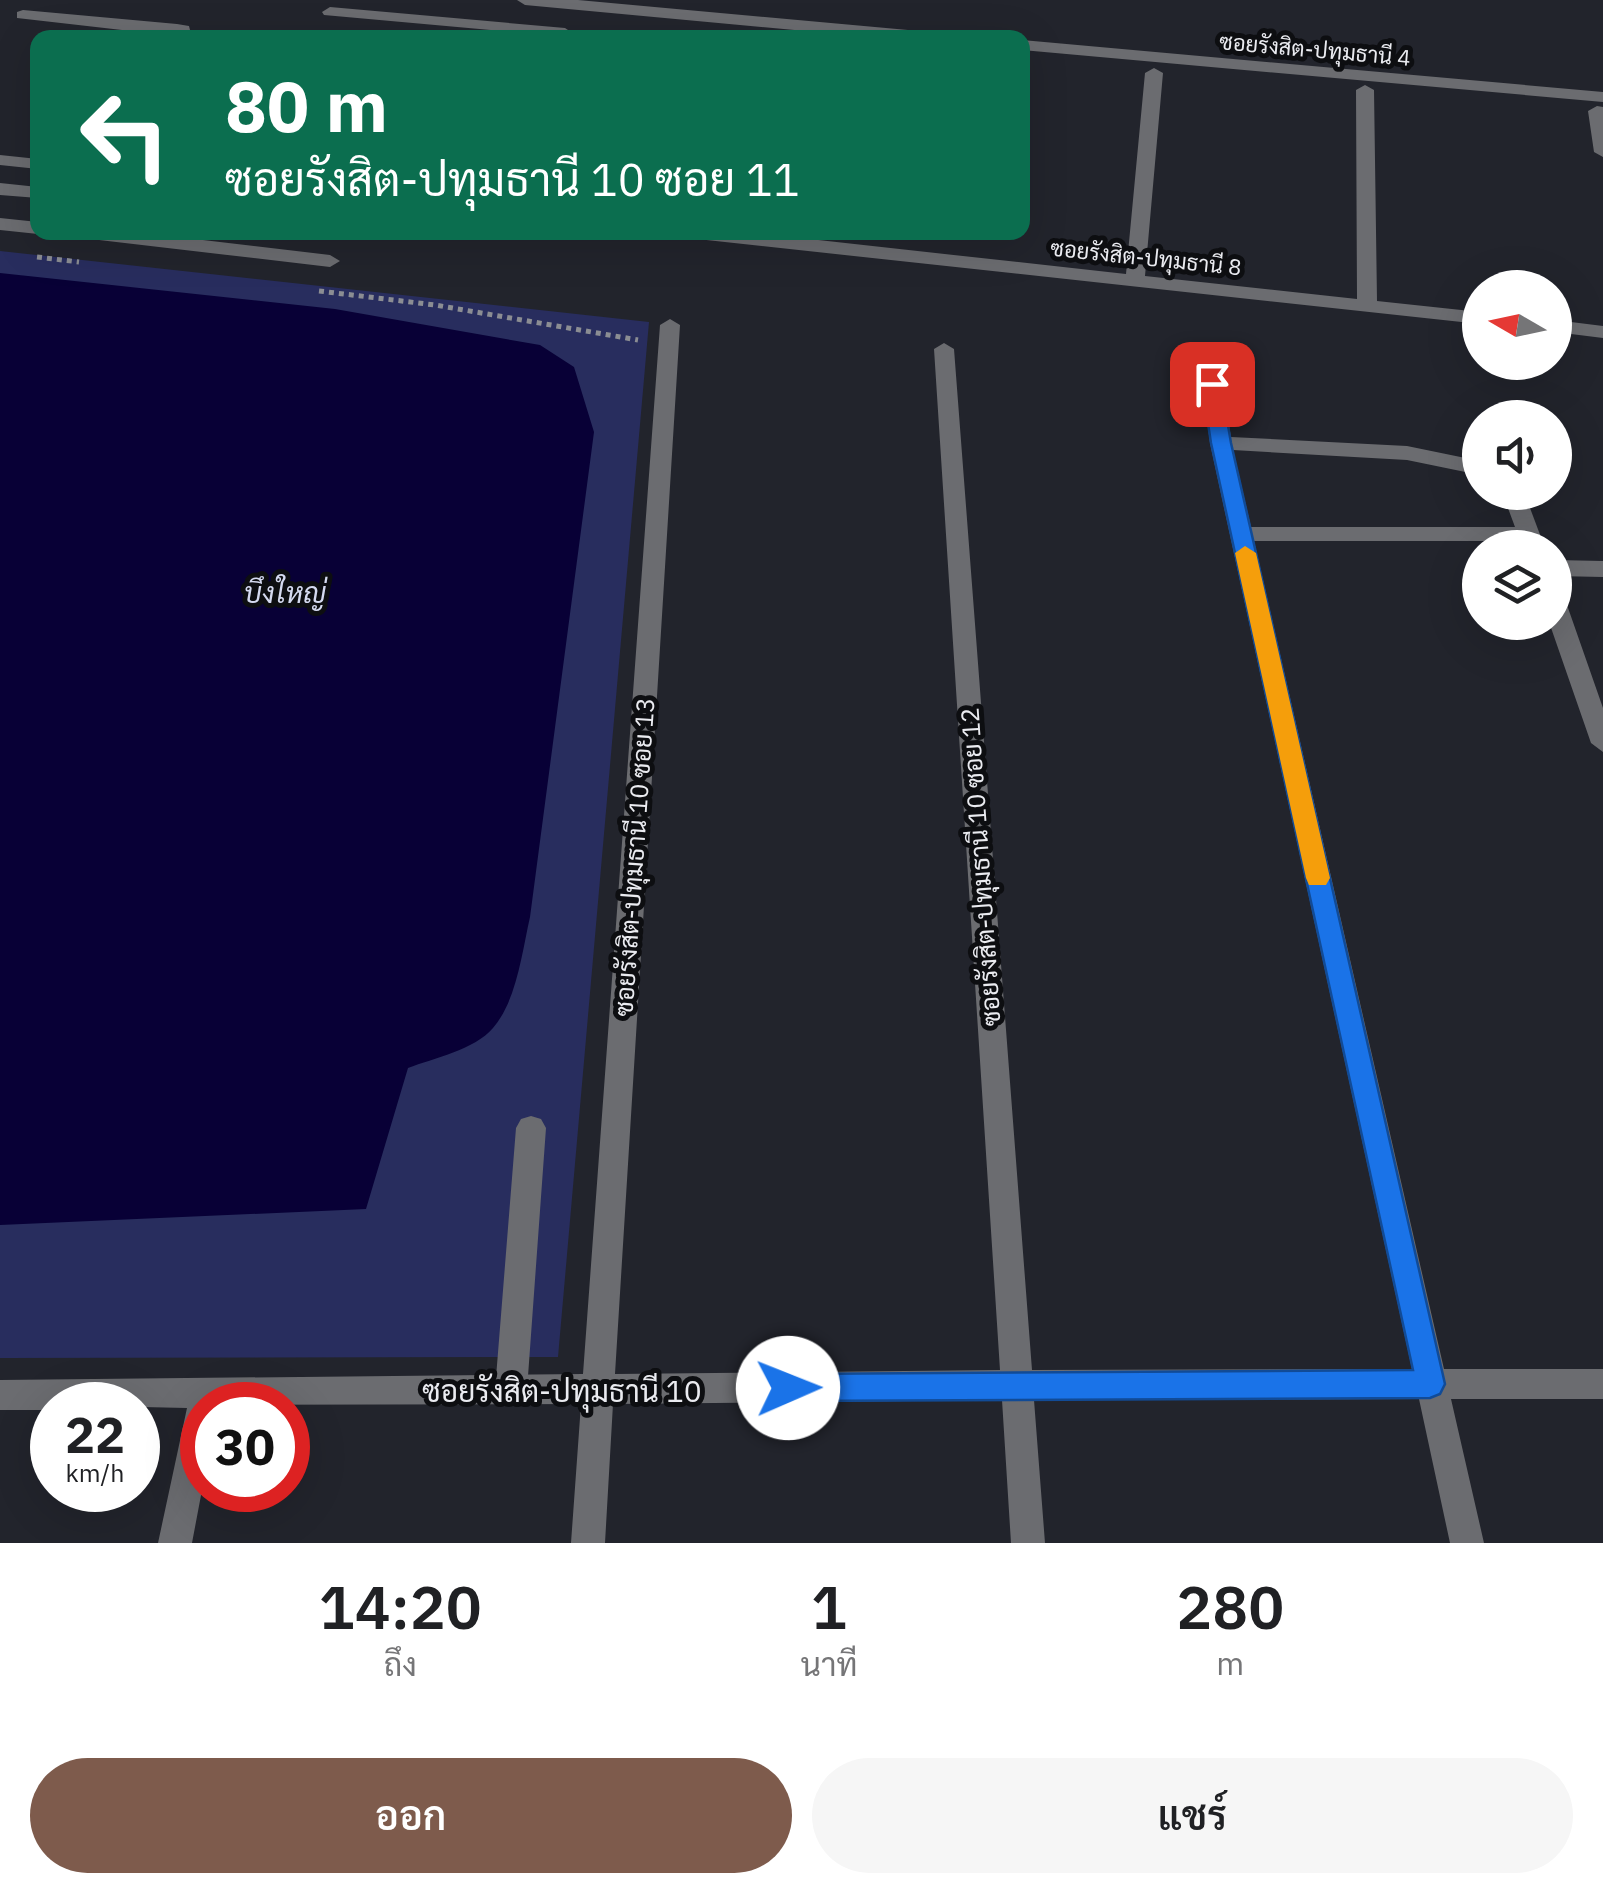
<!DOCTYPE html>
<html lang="th">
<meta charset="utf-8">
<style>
body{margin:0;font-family:"IBM Plex Sans",Sarabun,sans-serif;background:#f6f6f6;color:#202124;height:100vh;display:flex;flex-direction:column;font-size:38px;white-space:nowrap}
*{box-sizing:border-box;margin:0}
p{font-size:32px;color:#757577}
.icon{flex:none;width:55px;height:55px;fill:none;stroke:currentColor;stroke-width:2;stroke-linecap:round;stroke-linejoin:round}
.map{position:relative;height:1543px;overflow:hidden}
.drawer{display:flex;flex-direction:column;background:#fff;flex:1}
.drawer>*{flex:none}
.hud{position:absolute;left:30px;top:30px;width:1000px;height:210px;border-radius:20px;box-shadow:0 10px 40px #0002;background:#0b6e4f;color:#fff;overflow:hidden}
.needle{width:65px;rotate:279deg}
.tools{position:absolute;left:1462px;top:270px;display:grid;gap:20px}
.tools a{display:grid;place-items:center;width:110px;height:110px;border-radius:50%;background:#fff;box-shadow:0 10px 40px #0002;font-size:50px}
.speed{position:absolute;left:30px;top:1382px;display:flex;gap:20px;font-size:50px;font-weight:700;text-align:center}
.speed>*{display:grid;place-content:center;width:130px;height:130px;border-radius:50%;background:#fff;box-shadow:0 10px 40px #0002;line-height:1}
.speed small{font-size:25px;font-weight:400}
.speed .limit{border:15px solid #d22;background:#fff;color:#111}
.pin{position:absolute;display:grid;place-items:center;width:85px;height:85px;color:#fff;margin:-42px;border-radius:20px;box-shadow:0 5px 15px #0006}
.me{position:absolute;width:110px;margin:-55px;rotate:89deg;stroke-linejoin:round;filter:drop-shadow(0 0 8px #0008)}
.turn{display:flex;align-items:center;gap:35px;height:210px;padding:0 30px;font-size:45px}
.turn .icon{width:130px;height:130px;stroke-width:2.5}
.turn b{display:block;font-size:70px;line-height:85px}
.eta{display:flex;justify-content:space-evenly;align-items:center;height:170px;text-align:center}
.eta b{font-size:60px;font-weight:600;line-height:70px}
.action{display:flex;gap:20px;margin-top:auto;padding:20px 30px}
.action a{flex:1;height:115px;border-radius:60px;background:#7e5b4c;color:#fff;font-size:40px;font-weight:600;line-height:115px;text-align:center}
.action a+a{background:#f6f6f6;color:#202124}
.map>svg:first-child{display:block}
</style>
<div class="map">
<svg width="1603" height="1543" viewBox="0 0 1603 1543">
<rect width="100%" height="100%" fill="#22242c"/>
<path fill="#282d5e" d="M0,251l649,71 -91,1035 -558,1z"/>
<path fill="#080036" d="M0,273l335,36 205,36 34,22 20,65 -64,485c-8,35 -13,83 -37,111 -19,22 -59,30 -85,40l-42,141 -366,16z"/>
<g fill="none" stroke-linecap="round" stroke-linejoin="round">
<path stroke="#8b8d93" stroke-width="5" stroke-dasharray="5 5" stroke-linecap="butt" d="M37,257l42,5
M319,291l116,14 203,35"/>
<path fill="#6b6c70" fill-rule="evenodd" d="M330,7l235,21 15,10 -256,-23 -2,-3z
M23,10l154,14 12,2 3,12 -175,-20v-6z
M0,183l38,4v11l-38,-3z
M0,218l38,4v10h5l-5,2 -38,-4z
M73,232h62l195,23 10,6 -10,6 -248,-29z
M531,1116l10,3 5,9 -19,262 -5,11 -11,4 -11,-4 -5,-11 21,-262 5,-9z"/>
<path fill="#6b6c70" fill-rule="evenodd" d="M517,0h61l363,33 8,5h-68l-356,-33z
M1022,40l581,52v10l-581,-52z
M1154,68l9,5 -18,203 212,23 -1,-209 9,-5 9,5 3,211 103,11v12l-792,-86 -9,-6h66l381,42 19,-201z
M1597,106l6,1v50l-9,-5 -6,-41z
M0,155l38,4v10l-38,-4z
M670,319l10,6 -65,1049 385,-4 -66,-1021 10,-6 10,6 78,1021 380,-1 -202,-926 -8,-59 10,-6 10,6 9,53 176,9 73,15v14l-73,-15 -174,-10 18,77h264l-13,-35h22l21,56h-22l-3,-7h-266l190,828h159v30h-152l33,144h-34l-31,-144 -385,1 11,143h-34l-9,-143 -389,4 -8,139h-34l10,-139 -379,1v85l-10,53h-34l29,-135 -135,-3v5h-52v-30l583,-6 77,-1049z
M1555,320l48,6v12l-48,-6z
M1555,560l48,1v16l-48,-1z
M1555,597l12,8 36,103v44l-12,-9 -42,-121h6z"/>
</g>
<path fill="#1a73e8" stroke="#114b97" stroke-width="2.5" d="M1212,379l9,5 10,59 214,941 -5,10 -10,4 -642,3 -10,-4 -4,-9 4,-10 10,-4 625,-4 -202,-927 -9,-59z"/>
<path fill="#f59e0b" d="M1245,546l11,7 74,325 -4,7h-17l-3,-7 -71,-325z"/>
<g text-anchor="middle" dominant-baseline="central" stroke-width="10" stroke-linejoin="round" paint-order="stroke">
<g font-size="22" fill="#eaebf0" stroke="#0d0e11">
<text transform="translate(1315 49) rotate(5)">ซอยรังสิต-ปทุมธานี 4</text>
<text transform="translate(1146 257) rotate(6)">ซอยรังสิต-ปทุมธานี 8</text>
</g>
<g font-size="25" fill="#eaebf0" stroke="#0d0e11">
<text transform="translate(634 857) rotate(-86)">ซอยรังสิต-ปทุมธานี 10 ซอย 13</text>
<text transform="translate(980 867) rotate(-94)">ซอยรังสิต-ปทุมธานี 10 ซอย 12</text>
</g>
<g font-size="28" font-style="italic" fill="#d5daf0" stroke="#0d0e11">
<text x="285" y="592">บึงใหญ่</text>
</g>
<g font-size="30" fill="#eaebf0" stroke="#0d0e11">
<text x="562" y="1390">ซอยรังสิต-ปทุมธานี 10</text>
</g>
</g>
</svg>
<div class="tools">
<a><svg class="needle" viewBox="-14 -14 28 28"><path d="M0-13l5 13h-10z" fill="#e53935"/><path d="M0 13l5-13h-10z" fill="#757577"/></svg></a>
<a><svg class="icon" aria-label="sound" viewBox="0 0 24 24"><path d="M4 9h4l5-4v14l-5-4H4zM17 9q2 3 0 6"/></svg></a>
<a><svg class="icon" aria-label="layers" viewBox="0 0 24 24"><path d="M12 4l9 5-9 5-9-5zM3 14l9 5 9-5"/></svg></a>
</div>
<div class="speed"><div>22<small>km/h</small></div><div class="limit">30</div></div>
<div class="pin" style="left:1212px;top:384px;background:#d93025"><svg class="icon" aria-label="arrive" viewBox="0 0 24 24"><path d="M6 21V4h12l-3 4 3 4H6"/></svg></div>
<svg class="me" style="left:788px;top:1388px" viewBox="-20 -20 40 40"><circle r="19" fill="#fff"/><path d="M0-13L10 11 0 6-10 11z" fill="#1a73e8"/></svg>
<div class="hud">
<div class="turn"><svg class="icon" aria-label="left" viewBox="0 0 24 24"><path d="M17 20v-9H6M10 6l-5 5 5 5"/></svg><div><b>80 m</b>ซอยรังสิต-ปทุมธานี 10 ซอย 11</div></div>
</div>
</div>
<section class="drawer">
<div class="eta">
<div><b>14:20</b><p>ถึง</p></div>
<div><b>1</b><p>นาที</p></div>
<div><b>280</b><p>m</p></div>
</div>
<div class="action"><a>ออก</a><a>แชร์</a></div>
</section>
